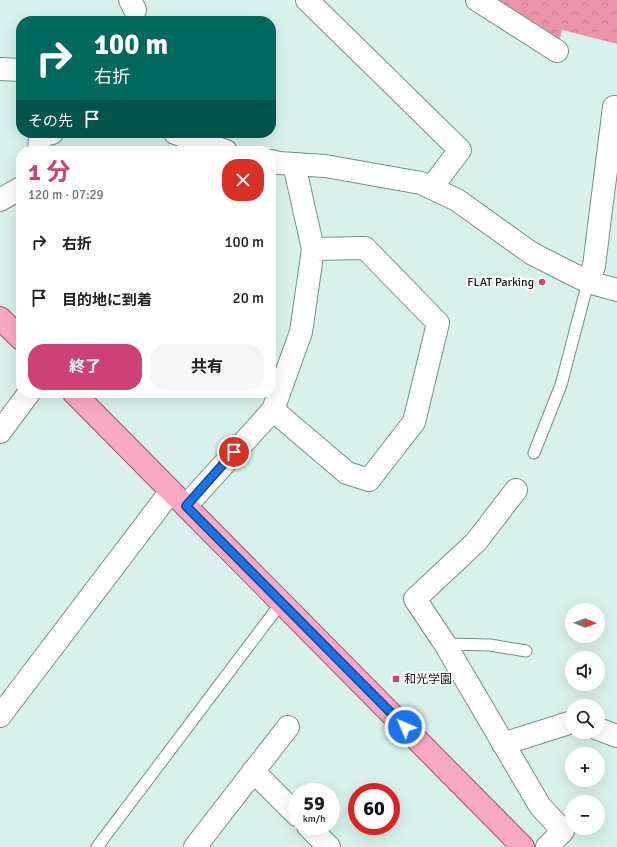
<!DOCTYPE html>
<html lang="ja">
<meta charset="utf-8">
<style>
body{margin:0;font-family:Signika,"Noto Sans JP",sans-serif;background:#f6f6f6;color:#202124;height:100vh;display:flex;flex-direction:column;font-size:15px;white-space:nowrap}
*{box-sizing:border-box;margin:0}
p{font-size:13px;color:#757577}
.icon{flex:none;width:22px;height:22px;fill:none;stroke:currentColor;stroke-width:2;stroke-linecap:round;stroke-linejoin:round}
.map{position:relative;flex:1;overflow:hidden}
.drawer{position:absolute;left:16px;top:146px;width:260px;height:252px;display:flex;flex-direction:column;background:#fff;border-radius:16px;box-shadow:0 4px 16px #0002}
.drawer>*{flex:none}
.banner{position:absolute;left:16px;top:16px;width:260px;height:122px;border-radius:16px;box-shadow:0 4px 16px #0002;background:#00695c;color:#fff;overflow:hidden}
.needle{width:26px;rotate:91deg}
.buttons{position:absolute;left:565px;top:603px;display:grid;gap:8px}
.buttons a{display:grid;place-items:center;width:40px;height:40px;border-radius:50%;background:#fff;box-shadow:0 4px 16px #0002;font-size:20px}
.speed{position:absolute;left:288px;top:783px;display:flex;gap:8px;font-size:20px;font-weight:700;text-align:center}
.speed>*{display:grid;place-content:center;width:52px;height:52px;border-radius:50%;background:#fff;box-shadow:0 4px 16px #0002;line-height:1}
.speed small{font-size:10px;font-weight:400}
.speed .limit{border:6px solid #d22;background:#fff;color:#111}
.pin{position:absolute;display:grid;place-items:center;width:34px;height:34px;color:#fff;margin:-17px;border:2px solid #fff;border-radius:50%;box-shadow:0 1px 4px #0007}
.me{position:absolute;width:44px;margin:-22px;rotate:315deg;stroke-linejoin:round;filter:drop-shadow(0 0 3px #0008)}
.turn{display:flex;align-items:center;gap:14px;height:84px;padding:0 12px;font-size:18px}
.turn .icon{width:52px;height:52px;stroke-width:2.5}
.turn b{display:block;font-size:28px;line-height:34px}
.then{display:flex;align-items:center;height:38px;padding:0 12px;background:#0003;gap:8px;font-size:15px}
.round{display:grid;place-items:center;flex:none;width:42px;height:42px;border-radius:16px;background:#f6f6f6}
.overview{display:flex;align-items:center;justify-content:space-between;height:68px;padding:0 12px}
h1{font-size:24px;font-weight:700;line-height:30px;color:#cd4175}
.button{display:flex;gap:8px;margin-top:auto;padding:8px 12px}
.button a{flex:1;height:46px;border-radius:16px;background:#cd4175;color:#fff;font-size:16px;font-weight:700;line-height:46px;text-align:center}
.button a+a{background:#f6f6f6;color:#202124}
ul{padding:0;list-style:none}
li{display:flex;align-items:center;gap:12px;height:56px;padding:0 12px}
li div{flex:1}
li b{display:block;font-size:15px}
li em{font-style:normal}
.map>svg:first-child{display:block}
</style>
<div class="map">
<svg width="617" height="847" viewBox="0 0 617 847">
<defs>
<pattern id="forest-crowns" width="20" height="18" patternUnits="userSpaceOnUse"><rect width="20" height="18" fill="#ec93ac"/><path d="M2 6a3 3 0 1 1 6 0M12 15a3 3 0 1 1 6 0" fill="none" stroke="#c97e93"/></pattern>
</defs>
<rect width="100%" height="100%" fill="#d8f2eb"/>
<path fill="url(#forest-crowns)" d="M466,0h151v44l-55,-14 -5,21z"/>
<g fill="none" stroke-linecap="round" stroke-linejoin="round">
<g stroke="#779089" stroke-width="13">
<path id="lane" d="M534,453l27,-68 27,-103
M445,644l45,1 36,6
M97,847l184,-244"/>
</g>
<g stroke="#779089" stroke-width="24">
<path id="street" d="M130,0l5,10
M307,0l153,150 -29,38
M477,0l80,51
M0,69l21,1
M175,133l51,18
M39,151l1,-15 12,-3
M271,161l8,2 46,3 96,17 36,17 74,53 57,29 29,8
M0,200l21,-12
M588,282l6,-16 20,-159
M273,410l74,63 22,7 45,-58 24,-99 -73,-75 -52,1
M0,432l29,-39
M516,490l-40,52 -61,57 30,45 95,162 23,25 -16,16
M186,506l87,-96 28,-78 12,-83 -19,-85
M0,716l171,-225
M598,729l19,7
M503,744l69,-22
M253,771l44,44
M308,826l21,21
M195,847l93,-120"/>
</g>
<g stroke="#a3506b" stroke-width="24">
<path id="primary" d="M0,318l21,21
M74,393l449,454"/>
</g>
<use href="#lane" stroke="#fff" stroke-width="11"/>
<use href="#street" stroke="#fff" stroke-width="22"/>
<use href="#primary" stroke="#f9a9c3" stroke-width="22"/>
</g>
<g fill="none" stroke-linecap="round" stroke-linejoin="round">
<g stroke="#114b97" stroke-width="10">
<path id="route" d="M234,452l-48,54 219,221"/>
</g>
<use href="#route" stroke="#1a73e8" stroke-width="7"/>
</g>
<g fill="#cd4175" stroke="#fff" stroke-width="1.5">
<circle cx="542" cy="282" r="4"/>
<rect x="392" y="675" width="8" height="8" rx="2"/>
</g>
<g text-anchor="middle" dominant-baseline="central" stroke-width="4" stroke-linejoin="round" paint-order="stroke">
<g font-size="12" fill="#0c1513" stroke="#fff" text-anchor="end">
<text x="534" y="282">FLAT Parking</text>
<text x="404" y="679" text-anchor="start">和光学園</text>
</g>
</g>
</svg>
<div class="buttons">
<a><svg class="needle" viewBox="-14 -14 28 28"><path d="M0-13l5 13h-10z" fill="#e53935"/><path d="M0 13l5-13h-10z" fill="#757577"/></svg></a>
<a><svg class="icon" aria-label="sound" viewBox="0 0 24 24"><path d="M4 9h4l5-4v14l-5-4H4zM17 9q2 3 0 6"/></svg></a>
<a><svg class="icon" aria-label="search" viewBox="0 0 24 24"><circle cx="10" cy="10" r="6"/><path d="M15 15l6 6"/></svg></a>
<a>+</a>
<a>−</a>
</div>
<div class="speed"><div>59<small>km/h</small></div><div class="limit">60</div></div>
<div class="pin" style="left:234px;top:452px;background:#d93025"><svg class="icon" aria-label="arrive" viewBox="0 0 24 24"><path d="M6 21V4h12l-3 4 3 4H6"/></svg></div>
<svg class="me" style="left:405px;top:727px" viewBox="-20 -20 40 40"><circle r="17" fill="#1a73e8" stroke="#fff" stroke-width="3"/><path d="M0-11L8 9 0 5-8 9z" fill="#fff"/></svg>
<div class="banner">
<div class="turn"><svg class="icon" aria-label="right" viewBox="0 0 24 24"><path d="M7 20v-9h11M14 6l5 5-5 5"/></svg><div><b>100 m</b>右折</div></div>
<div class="then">その先<svg class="icon" aria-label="arrive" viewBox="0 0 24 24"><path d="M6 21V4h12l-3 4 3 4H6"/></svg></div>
</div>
<section class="drawer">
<div class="overview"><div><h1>1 分</h1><p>120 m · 07:29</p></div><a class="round" style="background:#d93025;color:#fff"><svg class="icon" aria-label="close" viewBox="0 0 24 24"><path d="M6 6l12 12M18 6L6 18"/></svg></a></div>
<ul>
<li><svg class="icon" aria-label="right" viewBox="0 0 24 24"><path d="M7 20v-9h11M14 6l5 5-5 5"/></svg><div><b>右折</b></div><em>100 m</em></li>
<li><svg class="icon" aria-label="arrive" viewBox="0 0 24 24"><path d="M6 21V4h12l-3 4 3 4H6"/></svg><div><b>目的地に到着</b></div><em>20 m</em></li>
</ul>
<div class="button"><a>終了</a><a>共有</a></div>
</section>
</div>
